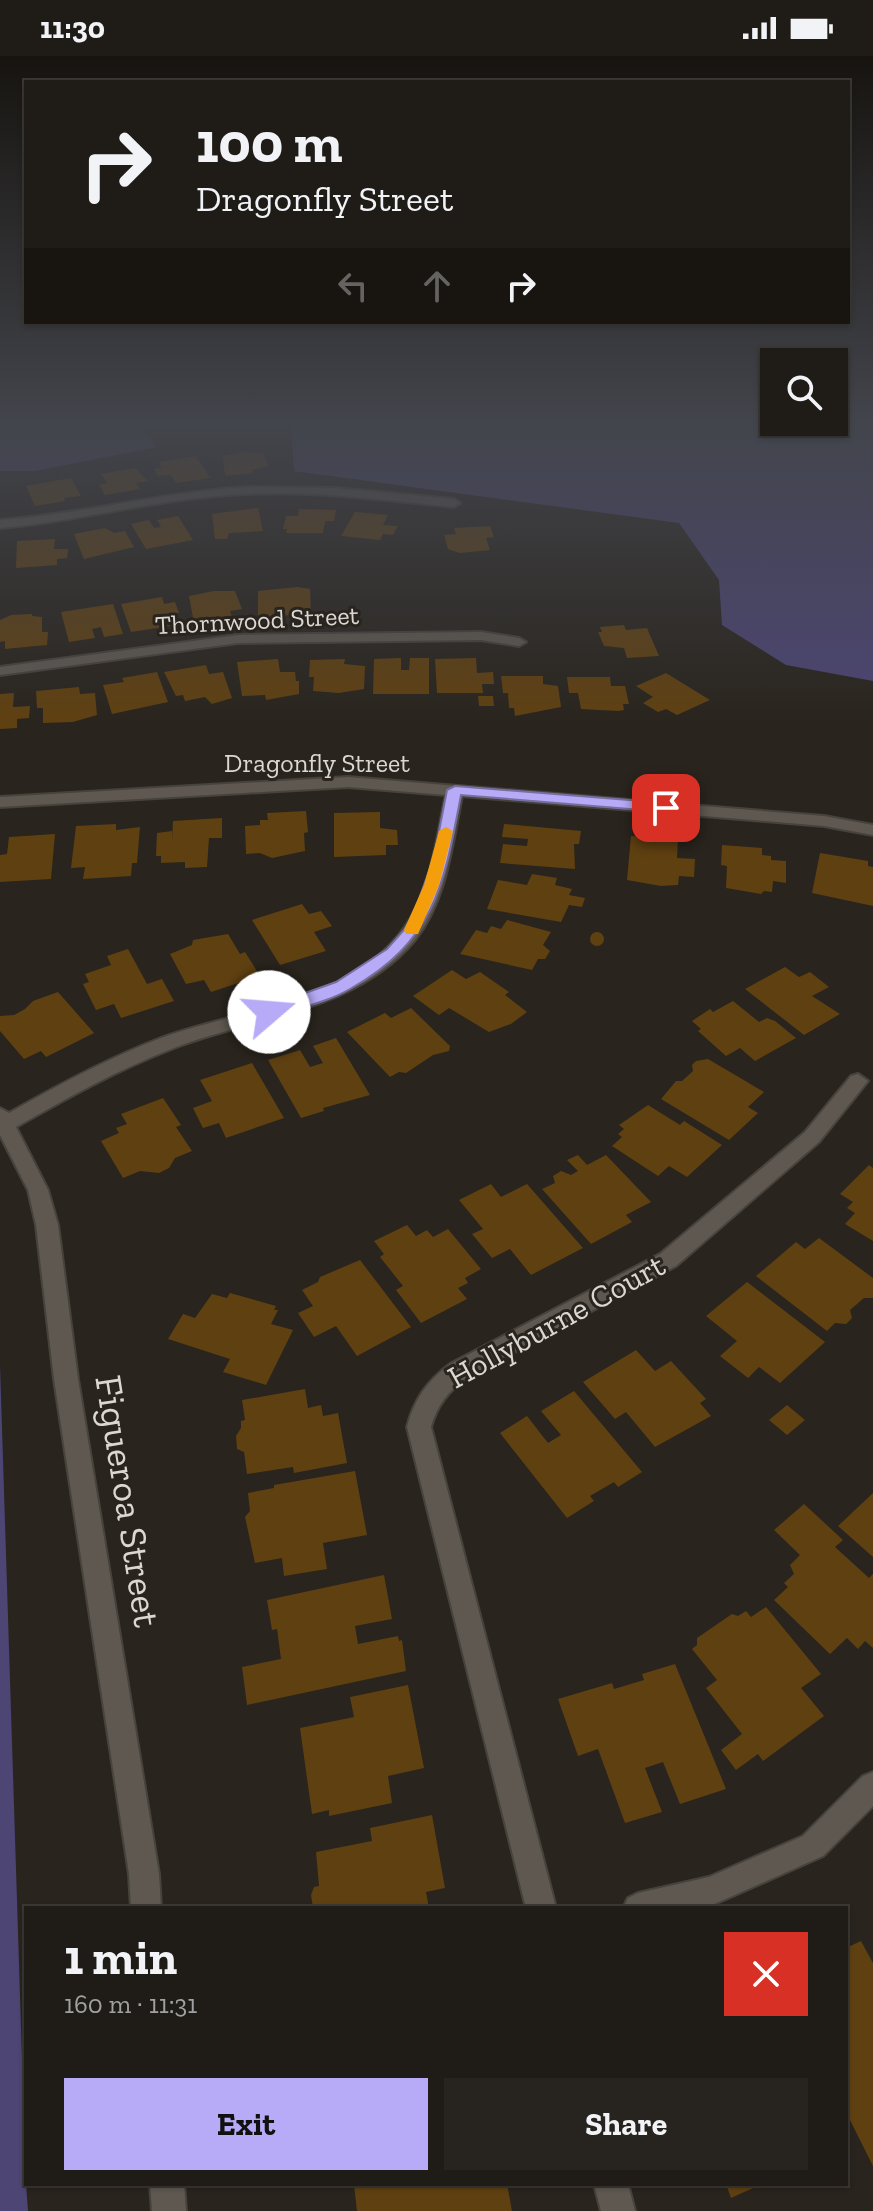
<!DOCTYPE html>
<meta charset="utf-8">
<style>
body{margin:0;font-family:"Zilla Slab",serif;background:#27241f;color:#f1f3f6;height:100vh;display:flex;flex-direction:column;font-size:30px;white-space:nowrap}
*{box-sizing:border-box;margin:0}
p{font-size:26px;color:#a1a1a1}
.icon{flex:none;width:44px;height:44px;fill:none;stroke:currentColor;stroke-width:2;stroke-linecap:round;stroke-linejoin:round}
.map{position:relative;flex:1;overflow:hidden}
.drawer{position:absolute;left:24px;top:1850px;width:824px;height:280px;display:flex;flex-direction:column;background:#1f1b16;border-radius:0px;box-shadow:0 2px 6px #0004,0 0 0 2px #3c3935}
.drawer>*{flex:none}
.banner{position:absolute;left:24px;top:24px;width:826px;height:244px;border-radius:0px;box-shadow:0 2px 6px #0004,0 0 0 2px #3c3935;background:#1f1b16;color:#f1f3f6;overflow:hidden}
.fabs{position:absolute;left:760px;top:292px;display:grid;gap:16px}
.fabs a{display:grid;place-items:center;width:88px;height:88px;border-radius:0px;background:#1f1b16;box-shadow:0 2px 6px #0004,0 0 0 2px #3c3935;font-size:40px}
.pin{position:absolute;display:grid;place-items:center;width:68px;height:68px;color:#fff;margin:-34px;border-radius:16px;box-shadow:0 4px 12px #0006}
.me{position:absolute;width:88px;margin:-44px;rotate:72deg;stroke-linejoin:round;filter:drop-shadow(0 0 6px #0008)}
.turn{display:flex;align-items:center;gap:28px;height:168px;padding:0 40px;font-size:36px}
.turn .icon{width:104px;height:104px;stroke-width:2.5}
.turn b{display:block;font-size:56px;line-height:68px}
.lanes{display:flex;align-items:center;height:76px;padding:0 40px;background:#0003;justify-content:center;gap:40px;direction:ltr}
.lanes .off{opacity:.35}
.round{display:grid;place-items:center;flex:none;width:84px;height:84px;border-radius:0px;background:#27241f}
.overview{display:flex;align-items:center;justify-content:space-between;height:136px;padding:0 40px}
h1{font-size:48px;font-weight:800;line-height:60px}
.primary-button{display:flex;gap:16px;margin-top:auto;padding:16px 40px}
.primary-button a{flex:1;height:92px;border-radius:0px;background:#b7abf7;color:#111;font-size:32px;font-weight:800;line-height:92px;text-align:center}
.primary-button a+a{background:#27241f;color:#f1f3f6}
.status{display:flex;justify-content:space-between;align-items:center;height:56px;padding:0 40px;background:#1f1b16;direction:ltr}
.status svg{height:22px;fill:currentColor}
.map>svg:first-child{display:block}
</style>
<div class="status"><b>11:30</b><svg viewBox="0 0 49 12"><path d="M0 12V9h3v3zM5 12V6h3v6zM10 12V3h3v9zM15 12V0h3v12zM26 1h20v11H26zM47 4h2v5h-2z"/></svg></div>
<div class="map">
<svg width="873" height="2155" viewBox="0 0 873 2155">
<rect width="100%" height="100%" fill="#29241d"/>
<path fill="#4d4574" d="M0,369h150l-8,3 15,19 -122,24h-35z
M291,369h582v256l-87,-16 -64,-40 -3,-45 -40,-57 -385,-52z
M0,1309l26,819 2,27h-28z"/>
<path fill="#5f4011" d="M245,396l18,1 5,13 -16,4 2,3 -29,3 -2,-20z
M196,400l14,22 -34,5 -5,-8 -13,1 -4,-7 8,-1 -3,-6z
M135,412l13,13 -12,2 4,6 -35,6 -6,-10 8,-2 -6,-9z
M71,422l10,18 -17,2 1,3 -30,5 -9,-20z
M258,452l5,23 -34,2 -2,6h-12l-3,-25z
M299,453l37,1 -2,11h-9l-2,12h-37l1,-4h-4l3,-13h12z
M355,456l33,3 -5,10 15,1 -5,9 -10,-1 -3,6 -39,-4z
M178,460l15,24 -47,9 -15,-25 18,-4 5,8 7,-1 -4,-7z
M490,470l4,11 -8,1 4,12 -30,3 -12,-4 -4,-14 12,-1 -2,-6z
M105,472l9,5 11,-2 9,16 -50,12 -10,-25z
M55,483l-1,10h14l-1,9 -10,1v6l-41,3 1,-27z
M298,531l12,2 1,24 -53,5v-27z
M235,535l7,18 -12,2 2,7 -38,5 -5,-27 25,-5z
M162,541l2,7 11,-2 4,11 -14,2 5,11 -39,6 -10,-28z
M113,548l10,30 -19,3 -3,-10 -9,2 3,9 -26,4 -8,-30z
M32,558v2l10,1v15h6l-1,13 -42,4v-8l-5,1v-22l11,-5z
M624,569l2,5 21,-2 12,28 -32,2 -3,-10 -20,-2 -6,-14h4l-2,-5z
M401,602v12h8l1,-12h19v36h-56l1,-35z
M476,602l1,15 16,-1 1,12h-12l1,9h-46l-2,-34z
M278,603l2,13h15l1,9h3v13l-33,6 -1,-5 -23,1 -5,-34z
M345,603l-1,5 21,2 -1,23 -25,4 -26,-2 1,-14h-5l1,-17z
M206,609l3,9 14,-2 9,26 -20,6 -7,-7 -20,4 -2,-6 -7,1 -12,-24z
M157,616l11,30 -56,12 -9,-29 21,-3 -2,-4z
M666,617l44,27 -33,15 -11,-6 -8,3 -15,-9 10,-6 -17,-11z
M501,620h42v8l15,2 3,21 -46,9 -1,-8h-5l-1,-15h-5z
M567,621h43l1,9h14l4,18h-6l1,6 -6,1 -37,-2 -3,-16h-9z
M79,631l1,7 15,-1 2,22 -24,7 -30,1v-15h-6l-1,-17z
M14,637l-1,14 17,-1 -1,12 -12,1v9l-17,1v-35z
M478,640h15l1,10h-15z
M306,755l2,21 -4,1 1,18 -33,7 -12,-5 -14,1 -1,-28 15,-1v-5h8l-1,-7z
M380,756v16l17,2 1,15h-12v10l-52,2v-44z
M222,762v20h-13l-2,29 -22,1v-6l-24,1v-7h-5l1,-23 15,-2v9l1,-19z
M116,768v6l24,-3 -3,36h-5l-1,13 -48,3 2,-12 -14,1 5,-42z
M504,768l77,7 -2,13h-5l1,25 -75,-6 3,-19 24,2 1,-7 -26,-2z
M55,778l-4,45 -51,3v-27l7,-1 2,-17z
M631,780l47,3 -1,19 18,1 -1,18 -15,-1 -1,9 -17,1 -34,-6z
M722,789l40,3v7l9,1v4l15,1v22l-13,-2 -1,11 -8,-1 -3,3 -35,-6 1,-22 -6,-1z
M820,797l48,8v5l5,1v39l-61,-13z
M532,818l25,4 -2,7 17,4 -3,6 16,3 -3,9 -13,-2 -8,17 -74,-13 11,-29 29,5z
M302,848l7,10 12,-3 11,15 -18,6 12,19 -46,14 -28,-45z
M507,864l44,12 -8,13 7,6 -5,8h-7l-6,11 -72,-16 16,-24 11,3 4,-7 10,3z
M590 883a7 7 0 1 1 14 0a7 7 0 1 1-14 0Z
M228,878l12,20 5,-2 15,24 -49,16 -7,-12 -18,4 -16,-30 22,-9 1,-5z
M128,893l19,35 15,-5 12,22 -53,17 -7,-14 -18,6 -13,-26 6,-2 -4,-8 26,-9 -4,-9z
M785,911l14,10 11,-5 19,15 -17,9 28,18 -36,21 -59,-46z
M452,914l14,9 14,-7 29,20 -4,3 22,17 -16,12 -22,8 -40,-24 -10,7 -26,-19z
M58,936l36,41 -48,24 -5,-6 -17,8 -24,-28v-15l14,-1 11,-6 8,-8z
M733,945l26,21 8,-4 8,3 21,17 -41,23 -15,-13 -14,8 -28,-25 3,-2 -9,-8 18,-12 3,3z
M411,952l39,38 -1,5 -16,4 -27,18 -7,-1 -9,5 -43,-45 38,-19 6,5z
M336,982l34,57 -47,13 1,3 -23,7 -33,-58 32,-10 10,17 13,-4 -10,-17z
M708,1003l56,33 -16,15 10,6 -29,27 -68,-41 15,-18h6l11,-10 -1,-6 4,-4z
M252,1007l32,55 -58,20 -7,-15 -16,5 -10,-20 19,-7 -12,-21z
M163,1042l18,27 -5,2 16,24 -17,7 -6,10 -10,5 -19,-2 -17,7 -22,-37 18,-8 -3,-5 11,-4 -6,-10z
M648,1049l32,20 4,-4 38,24 -35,32 -18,-11 -11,10 -46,-30 10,-9 -4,-3 6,-5 -5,-4z
M578,1099l9,10 19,-10 45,47 -25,13 6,7 -41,22 -49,-55 13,-6 -2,-7 8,-5 10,4 7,-4 -11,-11z
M869,1109l4,3v73l-28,-17 10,-11 -8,-5 6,-6 -13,-8z
M491,1128l10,13 26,-13 56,64 -52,27 -21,-26 -18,9 -20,-24 11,-5 -24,-29z
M407,1169l9,11 11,-6 6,7 15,-8 33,40 -16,9 3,5 -10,5 9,11 -46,24 -25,-33 7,-4 -23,-29 4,-3 -10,-13z
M819,1182l54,40v20h-9l-14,12 2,8 -6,6 -11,-1 -8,8 -71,-55 40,-34 9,7z
M360,1204l51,67 -54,29 -21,-30 -22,11 -16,-24 15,-7 -11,-16 16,-8 2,-5z
M747,1226l78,60 -45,41 -21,-16 -11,11 -28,-22 17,-15 -31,-25z
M230,1237l46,13 -2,4h4l-7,14 22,6 -27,55 -43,-13 7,-13 -62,-20 15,-25 12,4 17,-24 15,4z
M636,1294l19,21 16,-10 35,38 -6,4 11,13 -56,31 -29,-35 -11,7 -32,-37z
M305,1333l3,19 13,-3 2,11 15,-3 9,50 -53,10 -1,-6 -46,7 -3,-22 -7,-3 -1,-13 5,-8v-7l4,-1 -3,-20z
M574,1335l68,81 -24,15 -4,-5 -24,14 4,5 -27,17 -67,-85 27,-17 21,27 13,-8 -20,-24z
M787,1349l18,15 -18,15 -18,-15z
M355,1415l12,64 -44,8 4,26 -43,7 -2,-18 -27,5 -10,-46 5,-6 -2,-18 26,-5v-3z
M873,1437v64l-35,-31z
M804,1448l39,36 -8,7 34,31 4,-4v74l-8,-7 -7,8 -11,-11 -17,16 -56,-54 14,-13 -4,-4 10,-9 -4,-9 10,-10 -26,-25z
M384,1519l8,44 -37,7 3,18 40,-8 1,5 3,-1 4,31 -159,34 -5,-38 39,-8 -4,-30 -5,1 -5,-30z
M766,1551l55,67 -20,14 23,28 -61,45 -5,-7 -22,16 -15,-20 21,-16 -36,-46 11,-8 -25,-31 5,-4v-7l35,-24 6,2 8,-5 5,6z
M675,1608l51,125 -46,15 -17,-42 -18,6 17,44 -37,11 -27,-74 -20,7 -20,-57 54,-16 2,6 30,-9 -2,-6z
M408,1629l16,83 -36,8 4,27 -63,13v-6l-17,4 -12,-86 54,-11 -4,-20z
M432,1759l13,73 -19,4 3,16h-116l-2,-13 3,-8 5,-1 -3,-34 56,-11 -2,-13z
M861,1885l12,22v203l-27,-54v-164z
M354,2128h153l5,27h-155z
M726,2128h36l-31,14z"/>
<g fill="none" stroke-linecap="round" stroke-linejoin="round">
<g stroke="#46423c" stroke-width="4">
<path id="minor" d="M247,431l89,1 118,11 6,4 -6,4c-79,-8 -158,-19 -237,-11 -73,6 -144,26 -217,32v-8c83,-6 164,-28 247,-33z
M481,576l38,6 7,4 -7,4 -38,-6 -243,3 -238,32v-8l238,-32z
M348,721l476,39 49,9v10l-49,-9 -362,-30c-10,48 -15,104 -47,144 -60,72 -159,76 -241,108 -55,21 -107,50 -158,79l32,63 10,35 20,154 81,495 2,34h-30l-2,-34 -75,-495 -18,-154 -8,-35 -28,-55v-27l9,5c49,-28 99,-55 152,-75 81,-30 190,-34 244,-111 27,-37 31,-88 41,-132l-98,-8 -348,20v-10z
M858,1018l10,7 -49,61 -143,124 -210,112c-18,14 -29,27 -35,49l125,481h-30l-119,-481c7,-27 20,-46 43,-63l210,-110 145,-122 46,-56z
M873,1716v34l-50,50 -113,50 -87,2 5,-10 10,-5 71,-16 94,-41 60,-60z
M150,2128h34l2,27h-34z
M594,2128h34l7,27h-34z"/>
</g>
<use href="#minor" fill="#5e5850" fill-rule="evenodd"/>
</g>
<linearGradient id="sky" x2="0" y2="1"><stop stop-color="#171410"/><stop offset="0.55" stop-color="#43454c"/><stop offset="1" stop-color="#43454c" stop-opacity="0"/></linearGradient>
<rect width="873" height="670" fill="url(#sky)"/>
<path fill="#b7abf7" stroke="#776fa1" stroke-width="2" d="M455,730l211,17 8,5 -8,4 -205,-17c-17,90 -26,146 -111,194 -22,13 -51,19 -75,27h-12l-3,-4 3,-4 73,-26 51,-33 17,-19 10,-17 20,-56 13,-67z"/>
<path fill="#f59e0b" d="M446,771l7,4 -14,54 -21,49h-12l-2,-4 20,-45 15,-54z"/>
<g text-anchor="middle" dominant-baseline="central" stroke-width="6" stroke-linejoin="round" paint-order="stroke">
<g font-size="26" fill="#dbd7d3" stroke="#29241d">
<text transform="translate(257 564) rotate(-3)">Thornwood Street</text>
<text x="317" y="707">Dragonfly Street</text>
</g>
<g font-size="32" fill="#dbd7d3" stroke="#29241d">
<text transform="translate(556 1265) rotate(-29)">Hollyburne Court</text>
</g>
<g font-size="38" fill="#dbd7d3" stroke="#29241d">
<text transform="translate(128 1445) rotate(81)">Figueroa Street</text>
</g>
</g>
</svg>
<div class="fabs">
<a><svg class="icon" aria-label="search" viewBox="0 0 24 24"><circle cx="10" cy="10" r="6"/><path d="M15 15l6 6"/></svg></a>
</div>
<div class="pin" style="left:666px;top:752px;background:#d93025"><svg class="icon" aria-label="arrive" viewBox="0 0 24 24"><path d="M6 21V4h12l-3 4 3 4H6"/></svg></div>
<svg class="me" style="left:269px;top:956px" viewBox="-20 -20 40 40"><circle r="19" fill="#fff"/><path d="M0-13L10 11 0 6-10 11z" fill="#b7abf7"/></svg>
<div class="banner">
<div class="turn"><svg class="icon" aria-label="right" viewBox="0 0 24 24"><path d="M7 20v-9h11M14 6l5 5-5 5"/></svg><div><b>100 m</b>Dragonfly Street</div></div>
<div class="lanes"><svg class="icon off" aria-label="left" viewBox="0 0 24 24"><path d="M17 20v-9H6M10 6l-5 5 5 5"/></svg><svg class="icon off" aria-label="ahead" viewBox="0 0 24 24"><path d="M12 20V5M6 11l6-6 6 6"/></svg><svg class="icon" aria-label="right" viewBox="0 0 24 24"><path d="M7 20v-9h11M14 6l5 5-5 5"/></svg></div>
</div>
<section class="drawer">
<div class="overview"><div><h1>1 min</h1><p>160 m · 11:31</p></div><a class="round" style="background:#d93025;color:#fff"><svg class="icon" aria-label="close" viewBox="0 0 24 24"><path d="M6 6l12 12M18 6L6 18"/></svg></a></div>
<div class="primary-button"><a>Exit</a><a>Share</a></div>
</section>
</div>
